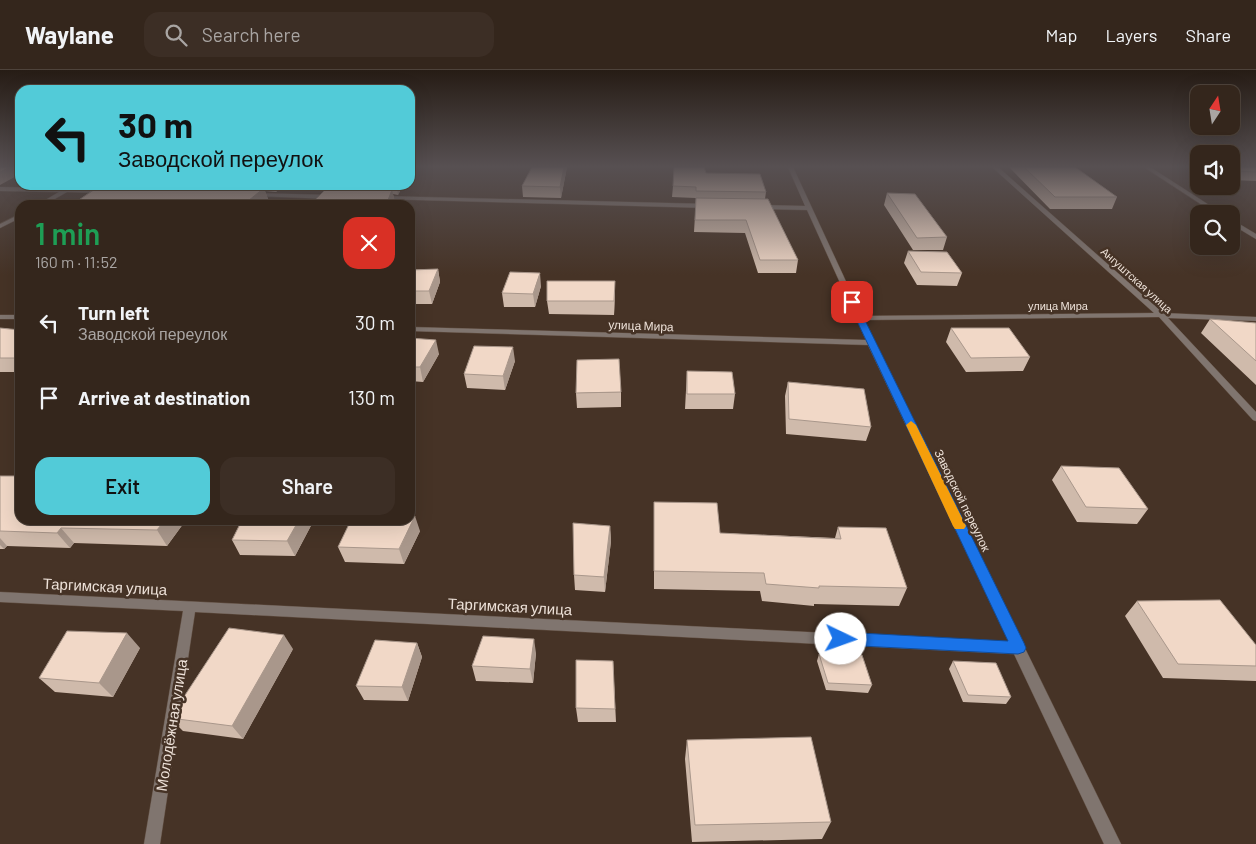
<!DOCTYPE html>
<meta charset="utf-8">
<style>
body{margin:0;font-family:Barlow,sans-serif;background:#3c2e25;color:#f1f3f6;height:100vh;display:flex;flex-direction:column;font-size:19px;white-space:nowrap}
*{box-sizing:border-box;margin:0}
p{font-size:16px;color:#a9a5a3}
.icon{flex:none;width:28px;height:28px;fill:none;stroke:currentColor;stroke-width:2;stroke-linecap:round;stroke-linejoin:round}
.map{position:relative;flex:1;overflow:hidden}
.panel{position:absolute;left:15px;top:130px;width:400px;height:325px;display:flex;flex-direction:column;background:#34261c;border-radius:15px;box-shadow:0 5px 20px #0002,0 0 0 1px #4e433b}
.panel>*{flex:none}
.top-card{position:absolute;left:15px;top:15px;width:400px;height:105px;border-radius:15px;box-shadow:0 5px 20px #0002,0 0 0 1px #4e433b;background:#52cbd8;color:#111;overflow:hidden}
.needle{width:32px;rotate:12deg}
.buttons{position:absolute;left:1190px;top:15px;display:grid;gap:10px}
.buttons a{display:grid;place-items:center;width:50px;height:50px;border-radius:10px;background:#34261c;box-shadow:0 5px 20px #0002,0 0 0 1px #4e433b;font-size:25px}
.pin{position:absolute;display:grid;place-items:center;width:42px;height:42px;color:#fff;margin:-21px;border-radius:10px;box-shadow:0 2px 8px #0006}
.me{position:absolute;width:55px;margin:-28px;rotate:93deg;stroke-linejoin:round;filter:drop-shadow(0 0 4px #0008)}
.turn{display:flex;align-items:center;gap:18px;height:105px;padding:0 20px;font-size:22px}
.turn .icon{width:65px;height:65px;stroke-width:2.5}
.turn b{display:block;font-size:35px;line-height:42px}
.round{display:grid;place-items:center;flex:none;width:52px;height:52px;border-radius:15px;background:#3c2e25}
.head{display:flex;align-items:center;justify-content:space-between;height:85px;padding:0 20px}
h1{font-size:30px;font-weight:600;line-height:38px;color:#1e9e55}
.button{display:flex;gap:10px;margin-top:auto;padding:10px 20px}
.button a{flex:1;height:58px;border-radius:15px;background:#52cbd8;color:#111;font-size:20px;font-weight:600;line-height:58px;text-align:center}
.button a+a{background:#3c2e25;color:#f1f3f6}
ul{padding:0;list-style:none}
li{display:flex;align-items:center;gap:15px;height:75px;padding:0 20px}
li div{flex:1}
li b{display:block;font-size:19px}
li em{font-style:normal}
header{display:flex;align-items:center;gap:30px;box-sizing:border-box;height:70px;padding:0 25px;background:#34261c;border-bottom:1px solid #4e433b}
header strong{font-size:24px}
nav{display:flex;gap:28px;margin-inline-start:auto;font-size:18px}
.search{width:350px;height:45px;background:#3c2e25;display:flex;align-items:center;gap:12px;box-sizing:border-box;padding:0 18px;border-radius:15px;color:#a9a5a3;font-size:19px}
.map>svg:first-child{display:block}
</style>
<header>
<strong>Waylane</strong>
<div class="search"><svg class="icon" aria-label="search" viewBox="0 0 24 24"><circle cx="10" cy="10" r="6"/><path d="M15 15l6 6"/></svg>Search here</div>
<nav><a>Map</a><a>Layers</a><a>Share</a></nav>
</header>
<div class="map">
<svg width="1256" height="774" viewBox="0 0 1256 774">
<rect width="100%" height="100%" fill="#463326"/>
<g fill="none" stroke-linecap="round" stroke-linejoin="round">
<g stroke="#614f42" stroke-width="1">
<path id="minor" d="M788,97h5l69,149 292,-3 -162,-146h6l165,146 93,4v4l-88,-3 88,94v9l-3,-1 -94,-103 -295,3 257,524h-17l-90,-190 -819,-42 -35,232h-16l39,-233 -183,-9v-10l1009,50 -141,-297 -458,-14v-4l456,13 -59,-130 -49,-1 -3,-2 3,-2 47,1z
M1144,97h6l73,47h-7z
M0,117l104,2 3,2 -3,2 -37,-1 -23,13h-7l22,-13 -59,-1z
M253,123l78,2 3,2 -3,2 -80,-3v-2z
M381,126l328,8 3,2 -3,2 -330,-9 -1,-1z
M20,144v4l-20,10v-4z
M1231,149l25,15v5l-25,-15z
M0,245h20v4h-20z"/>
</g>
<use href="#minor" fill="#80756f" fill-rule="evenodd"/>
</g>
<path fill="#cfbaab" d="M567,97l-6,31 -38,-1 -1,-11z
M1009,97h66l42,30 -5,12h-62z
M1231,97h25v14l-25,-1z
M706,103l60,19 -1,7 33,61 -2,13h-38l-13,-40 -51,-1 2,-34 -24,-1 1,-11z
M42,115h361l-5,10 -5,-1 2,8 -60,-13 -52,-3 -7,6 -11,-1 3,8 -8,6h-187v-1l24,-17 -54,-1z
M887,123l60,44 -4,13h-30l-29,-45z
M908,181l54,22 -5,13 -40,-1 -13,-22z
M438,199l2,13 -8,22h-22v-34z
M615,211v13l-1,21 -65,-1 -2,-13z
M541,216l-6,21h-31l-2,-14z
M1210,249l46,4v62l-55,-52z
M0,258l20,2v42h-20z
M951,258l79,29 -7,14 -57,1 -20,-30z
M410,268l29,16 -16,28 -13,-1z
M515,291l-10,29 -38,-2 -3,-14z
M687,301l48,23 -2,15h-48z
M788,312l83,45 -5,14 -80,-7 -1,-38z
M621,322v15l-44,1 -1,-15z
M1061,396l87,43 -11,15 -60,-2 -25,-42z
M0,406l186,44 -19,26 -93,-3 -4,5 -63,-2 -3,3h-4z
M654,432l66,31 115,5 3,-11 69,61 -8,18 -85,-2v2l-52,-5 -2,-10 -106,-2z
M314,450l-19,36 -55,-1 -8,-15z
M610,456l1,15 -6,51 -30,-2 -1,-15z
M420,461l-16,33 -59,-2 -7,-15z
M1137,531l119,44v36l-93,-3 -38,-62z
M417,573l5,14 -14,44 -44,-1 -8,-14z
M140,578l-27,49 -58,-5 -16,-14z
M293,579l-50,90 -60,-8 -13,-13z
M536,583l-3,30 -57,-2 -4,-15z
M819,584l53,31 -4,8 -42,-3 -9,-29z
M613,591l3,61h-38l-2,-14z
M953,591l58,36 -5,7 -43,-2 -14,-33z
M687,670l144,82 -9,17 -130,3 -7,-83z"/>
<path fill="#a9978b" d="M10,97h8l2,4v3l-20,11v-13z
M564,97h3l-6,31 -1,-11z
M274,115h9v1l-7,6z
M399,115h4l-5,10 -1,-6z
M264,118l4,11 -8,6h-17z
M392,120l3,12 -1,3h-8z
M438,199l2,13 -8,22 -3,-13z
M540,203l1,13 -6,21 -2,-13z
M615,211v13l-1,21v-14z
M436,270l3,14 -16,28 -3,-15z
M513,277l2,14 -10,29 -2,-14z
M415,446l5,15 -16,33 -5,-15z
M165,450h21l-19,26 -10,-16z
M299,450h15l-19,36 -8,-15z
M610,456l1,15 -6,51 -1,-15z
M61,458l13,15 -4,5 -13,-15z
M0,468l7,8 -3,3 -4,-4z
M127,563l13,15 -27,49 -14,-14z
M284,565l9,14 -50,90 -11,-13z
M534,569l2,14 -3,30 -3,-14z
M417,573l5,14 -14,44 -6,-14z"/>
<path fill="#f1d8c7" stroke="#a9978b" d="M0,97h10l-10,5z
M532,97h32l-4,20 -38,-1z
M674,97h30l2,6 54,1 6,18 -70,-1v-4l-23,-1z
M1024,97h51l42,30h-62z
M1231,97h25v5l-23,-1 -2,-1z
M101,115h20l143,3 -21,17h-154l-16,-1z
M337,115h62l-2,4 -62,-2z
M326,119l66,1 -6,15h-76z
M887,123l28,1 32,43 -30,1z
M696,128l72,1 30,61h-38l-14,-40h-51z
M908,181l39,1 15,21 -41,-1z
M438,199l-9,22h-19v-21z
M510,202l30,1 -7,21 -31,-1z
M547,211h68l-1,20h-67z
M1210,249l46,4v38z
M0,258l20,2v28h-20z
M951,258h58l21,29 -59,1z
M410,268l26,2 -16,27h-10z
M474,276l39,1 -10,29 -39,-2z
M619,289l2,33 -45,1 1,-33z
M687,301l45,1 3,22h-48z
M788,312l76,7 7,38 -82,-8z
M1061,396l58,2 29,41 -62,-2z
M0,406h20v44h145l-8,10 -96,-2 -4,5 -57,-2z
M654,432l63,1 3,30 121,6 -3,-12 48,1 21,60 -88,-2v2l-53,-4 -2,-11 -110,-2z
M410,446h5l-16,33 -61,-2 13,-27h59z
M242,450h57l-12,21 -55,-1z
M573,453l37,3 -6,51 -30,-2z
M1220,530l36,45v21l-78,-2 -41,-63z
M229,558l55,7 -52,91 -62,-8z
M67,561l60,2 -28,50 -60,-5z
M483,566l51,3 -4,30 -58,-3z
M375,570l42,3 -15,44 -46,-1z
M819,584l43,1 10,30 -44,-2z
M576,590l37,1 2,48 -39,-1z
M953,591l43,2 15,34 -43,-2z
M811,667l20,85 -136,3 -8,-85z"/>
<linearGradient id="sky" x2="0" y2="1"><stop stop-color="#261c15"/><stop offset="0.47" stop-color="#575052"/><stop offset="1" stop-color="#575052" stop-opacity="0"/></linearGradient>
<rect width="1256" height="205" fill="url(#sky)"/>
<path fill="#1a73e8" stroke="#114b97" d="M852,229l4,3 168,341 2,5 -2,4 -6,2 -177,-9 -5,-2 -3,-4 3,-5 5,-2 167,9 -160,-339z"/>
<path fill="#f59e0b" d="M911,351l5,4 50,101 -2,3h-9l-2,-3 -47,-101z"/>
<g text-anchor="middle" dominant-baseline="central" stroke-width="5" stroke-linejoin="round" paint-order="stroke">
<g font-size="11" fill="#ede1d8" stroke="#463326">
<text transform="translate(1137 210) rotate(42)">Ангуштская улица</text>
<text x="1058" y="235">улица Мира</text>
</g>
<g font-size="12" fill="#ede1d8" stroke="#463326">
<text transform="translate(641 255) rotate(2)">улица Мира</text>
<text transform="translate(963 430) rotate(64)">Заводской переулок</text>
</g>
<g font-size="15" fill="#ede1d8" stroke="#463326">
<text transform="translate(105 516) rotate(3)">Таргимская улица</text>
<text transform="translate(510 536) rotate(3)">Таргимская улица</text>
<text transform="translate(171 655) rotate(-81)">Молодёжная улица</text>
</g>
</g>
</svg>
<div class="buttons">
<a><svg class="needle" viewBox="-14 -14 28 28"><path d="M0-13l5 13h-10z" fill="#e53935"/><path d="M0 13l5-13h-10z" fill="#a9a5a3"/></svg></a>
<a><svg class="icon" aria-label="sound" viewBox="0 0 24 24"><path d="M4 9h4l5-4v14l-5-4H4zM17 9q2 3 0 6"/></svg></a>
<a><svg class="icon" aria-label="search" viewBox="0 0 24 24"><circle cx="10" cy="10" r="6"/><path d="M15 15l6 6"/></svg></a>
</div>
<div class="pin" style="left:852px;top:232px;background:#d93025"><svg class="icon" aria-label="arrive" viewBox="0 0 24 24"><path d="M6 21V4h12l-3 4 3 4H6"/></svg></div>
<svg class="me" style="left:841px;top:569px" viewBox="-20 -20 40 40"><circle r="19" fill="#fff"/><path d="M0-13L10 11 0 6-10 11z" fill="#1a73e8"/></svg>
<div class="top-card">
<div class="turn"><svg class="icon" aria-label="left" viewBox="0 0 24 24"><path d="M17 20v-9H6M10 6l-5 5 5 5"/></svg><div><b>30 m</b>Заводской переулок</div></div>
</div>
<section class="panel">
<div class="head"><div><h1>1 min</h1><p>160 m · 11:52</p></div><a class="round" style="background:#d93025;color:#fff"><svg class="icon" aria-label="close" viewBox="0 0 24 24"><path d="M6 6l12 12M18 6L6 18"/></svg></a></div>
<ul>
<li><svg class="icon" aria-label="left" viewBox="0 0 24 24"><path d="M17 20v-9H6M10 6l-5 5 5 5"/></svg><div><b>Turn left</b><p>Заводской переулок</p></div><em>30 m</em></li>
<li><svg class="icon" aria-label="arrive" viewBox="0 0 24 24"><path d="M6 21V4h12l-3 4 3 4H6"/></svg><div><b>Arrive at destination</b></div><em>130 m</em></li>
</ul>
<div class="button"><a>Exit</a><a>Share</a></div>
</section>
</div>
